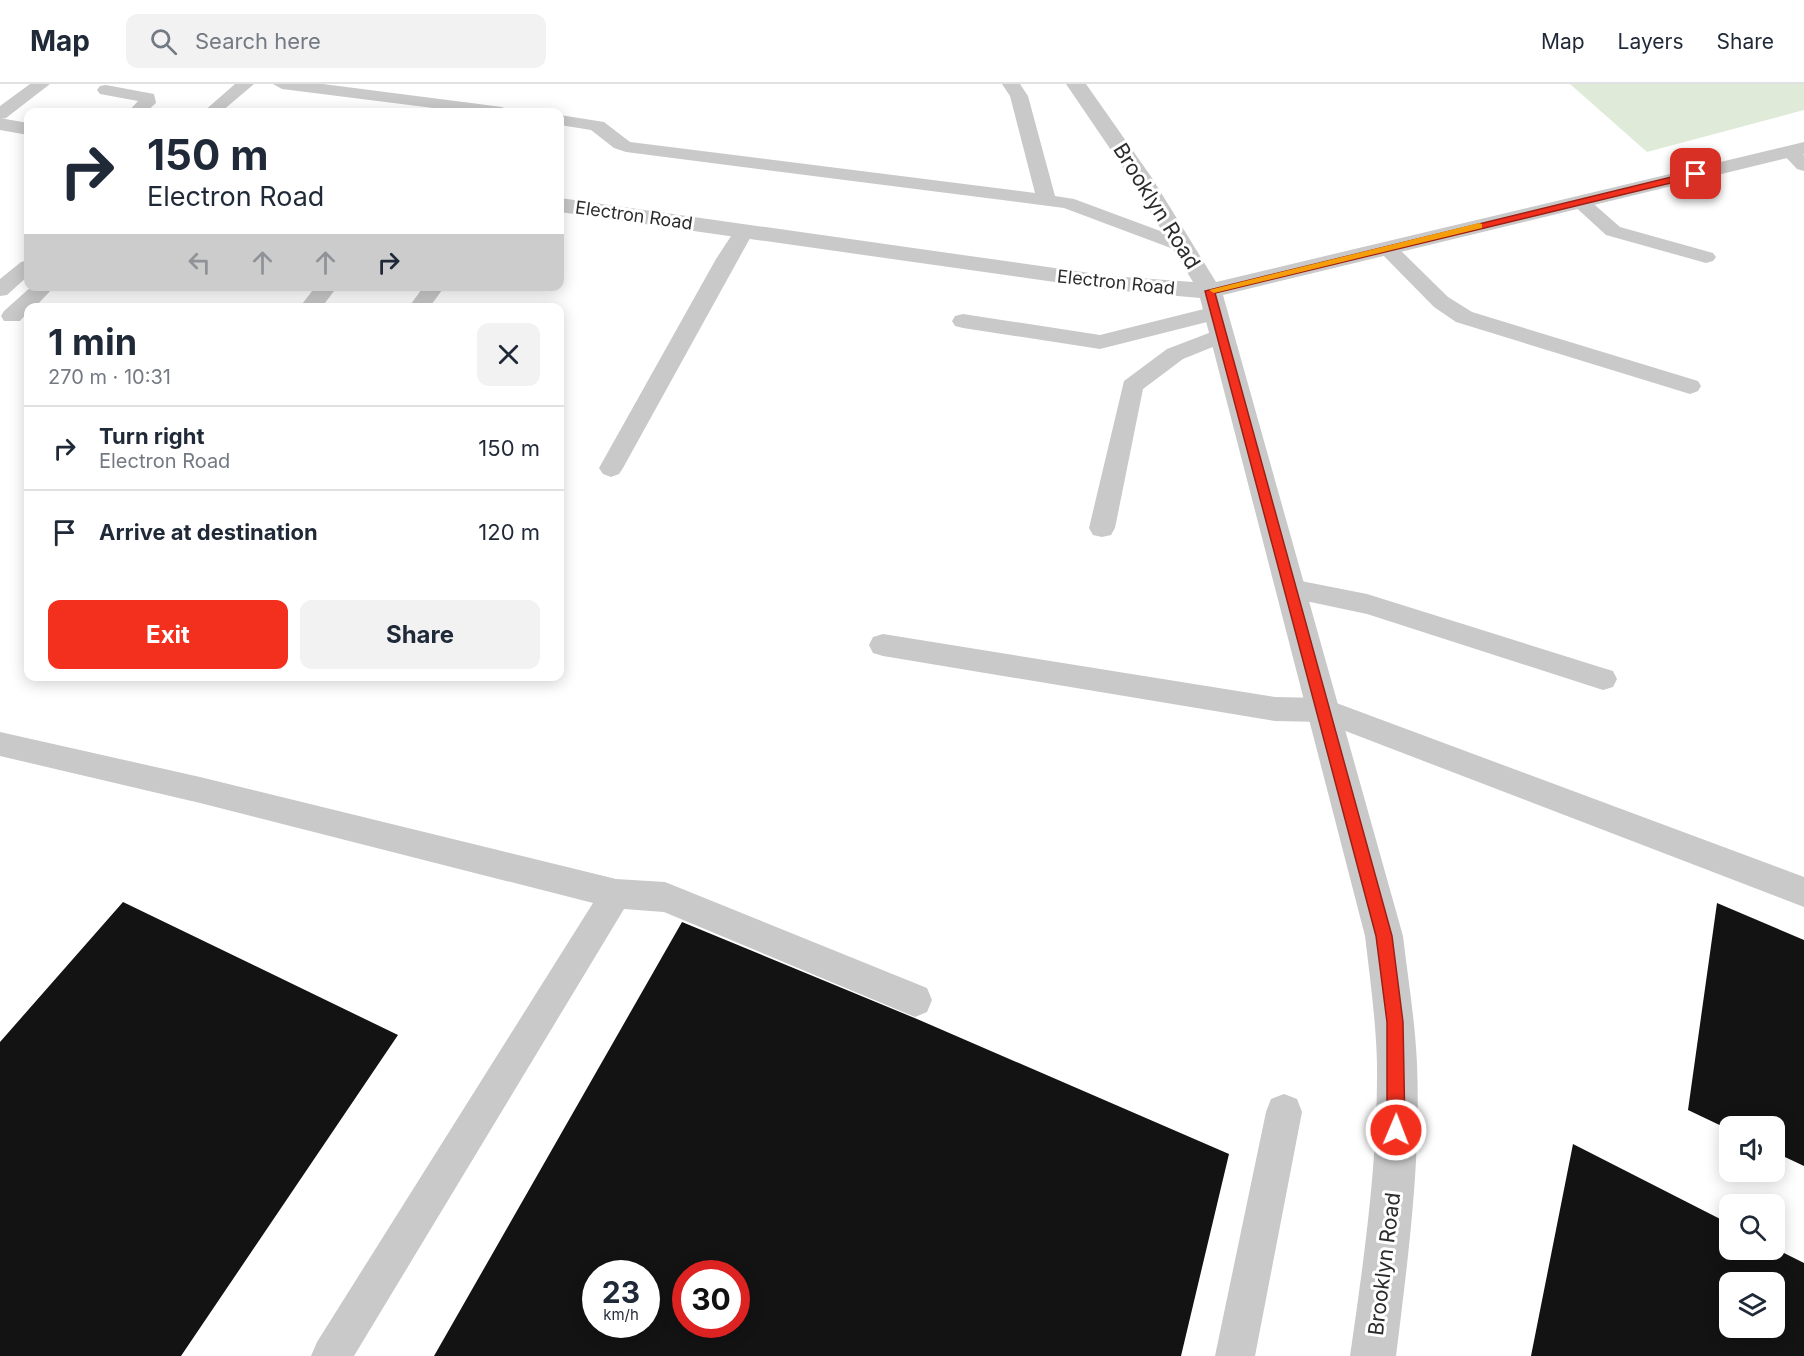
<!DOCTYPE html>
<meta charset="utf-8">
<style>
body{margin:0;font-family:Inter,sans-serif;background:#f2f2f3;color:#1f2937;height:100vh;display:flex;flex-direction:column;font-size:22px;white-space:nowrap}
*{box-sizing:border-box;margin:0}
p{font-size:20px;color:#747a83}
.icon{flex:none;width:33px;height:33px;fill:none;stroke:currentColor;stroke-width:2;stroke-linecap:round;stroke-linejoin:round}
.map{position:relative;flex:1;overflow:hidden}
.drawer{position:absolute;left:24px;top:219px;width:540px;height:378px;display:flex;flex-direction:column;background:#fff;border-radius:12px;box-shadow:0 3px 15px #0003}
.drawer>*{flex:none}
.top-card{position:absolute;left:24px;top:24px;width:540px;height:183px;border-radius:12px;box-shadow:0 3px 15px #0003;background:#fff;color:#1f2937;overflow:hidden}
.buttons{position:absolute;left:1719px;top:1032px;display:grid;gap:12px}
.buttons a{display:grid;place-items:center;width:66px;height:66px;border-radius:12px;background:#fff;box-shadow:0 3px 15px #0003;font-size:30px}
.speed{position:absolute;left:582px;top:1176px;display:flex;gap:12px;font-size:30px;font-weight:700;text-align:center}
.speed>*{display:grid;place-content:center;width:78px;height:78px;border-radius:50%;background:#fff;box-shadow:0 3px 15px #0003;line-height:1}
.speed small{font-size:15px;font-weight:400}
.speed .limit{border:9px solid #d22;background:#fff;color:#111}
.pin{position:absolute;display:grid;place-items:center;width:51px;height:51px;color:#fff;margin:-26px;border-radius:12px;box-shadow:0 3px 9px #0006}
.me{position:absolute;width:66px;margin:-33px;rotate:1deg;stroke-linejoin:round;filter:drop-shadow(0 0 4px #0008)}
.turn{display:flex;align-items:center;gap:21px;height:126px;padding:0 24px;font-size:27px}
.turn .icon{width:78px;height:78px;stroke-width:2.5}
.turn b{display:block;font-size:42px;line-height:51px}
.lanes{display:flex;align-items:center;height:57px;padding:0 24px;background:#0003;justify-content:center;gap:30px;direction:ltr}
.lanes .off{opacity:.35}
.round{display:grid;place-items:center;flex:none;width:63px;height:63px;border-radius:12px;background:#f2f2f3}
.summary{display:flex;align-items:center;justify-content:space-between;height:102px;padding:0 24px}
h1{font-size:36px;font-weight:700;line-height:45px}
.action{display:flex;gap:12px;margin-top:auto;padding:12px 24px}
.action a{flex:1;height:69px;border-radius:12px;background:#f3301e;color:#fff;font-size:24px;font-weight:700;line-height:69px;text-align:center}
.action a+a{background:#f2f2f3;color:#1f2937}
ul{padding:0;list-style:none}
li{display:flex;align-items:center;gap:18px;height:84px;padding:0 24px;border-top:2px solid #e0e1e3}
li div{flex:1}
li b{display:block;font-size:22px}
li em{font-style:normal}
header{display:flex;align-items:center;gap:36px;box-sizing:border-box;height:84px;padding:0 30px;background:#fff;border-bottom:2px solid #e0e1e3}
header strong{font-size:28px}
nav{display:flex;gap:33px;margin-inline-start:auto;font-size:21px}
.search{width:420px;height:54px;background:#f2f2f3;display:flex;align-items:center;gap:15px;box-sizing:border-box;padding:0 21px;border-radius:12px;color:#747a83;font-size:22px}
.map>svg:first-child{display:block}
</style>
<header>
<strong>Map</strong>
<div class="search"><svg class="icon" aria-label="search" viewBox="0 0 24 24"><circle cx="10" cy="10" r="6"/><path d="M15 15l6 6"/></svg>Search here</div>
<nav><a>Map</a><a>Layers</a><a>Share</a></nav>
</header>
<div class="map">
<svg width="1804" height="1272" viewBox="0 0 1804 1272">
<rect width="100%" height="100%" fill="#fff"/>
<path fill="#dfebd8" d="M1570,0h234v26l-157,42z"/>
<path fill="#131313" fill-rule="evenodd" d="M123,818l275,133 -217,321h-181v-314z
M1717,819l87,37v226l-30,-14v-26h-44v4l-42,-20z
M682,838l235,97 312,135 -48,202h-747zM596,1190h50v50h-50zM686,1190h50v50h-50z
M1573,1060l157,80v26l44,-2 30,15v93h-273zM1730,1198h44v46h-44z"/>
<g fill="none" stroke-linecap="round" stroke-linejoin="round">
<path fill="#c9c9c9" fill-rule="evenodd" d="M30,0h20l-44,34 -6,1v-13z
M235,0h19l-33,28h-18z
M273,0h50l179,23 9,5h-46l-183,-23z
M1002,0h18l8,12 27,100 19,3 116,43 3,4 -3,4h-14l-112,-42 -438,-56 -12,-4 -23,-18 -31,-5v-10l44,7 26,20 405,51 -25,-97z
M106,1l48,9 2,9 -10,9h-18l10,-11 -38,-7 -3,-4 3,-4z
M1790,63l14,8v16l-7,-2 -16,-17z
M1580,112l7,2 33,29 93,26 3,4 -3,4 -7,2 -100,-28 -36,-33z
M744,141l7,2 3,4 -131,237 -4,6 -8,3 -8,-3 -4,-6 117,-209 21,-32z
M1387,158l7,2 54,53 24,15 226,69 3,5 -3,5 -8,3 -234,-72 -22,-15 -54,-55 -3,-4 3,-4z
M28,176v16l-21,19 -7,1v-17l21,-17z
M32,202h23l-21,22h-6v4l-8,9h-16l-3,-5 3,-5z
M316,202h22l-17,22h-22z
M424,202h21l-16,22h-21z
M1216,222l7,2 4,5 -4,5 -123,31 -137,-21 -8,-2 -3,-5 3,-5 8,-2 137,21z
M1222,244l8,2 3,5 -3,5 -47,19 -40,30 -28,139 -4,7 -9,2 -9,-2 -4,-7 35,-147 43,-32z
M1291,495l76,15 236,74 10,3 4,8 -4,8 -10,3 -236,-76 -85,-18 -4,-7 4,-7z
M883,550l392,63 48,1 481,179v30l-482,-185 -47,-1 -392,-65 -10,-3 -4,-8 4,-8z
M0,648l200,45 416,102 49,3 262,106 5,12 -5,12 -12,5 -251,-105 -40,-3 -270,447h-43l6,-14 276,-439 -393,-100 -200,-47z
M1284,1010l13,5 5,13 -47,244h-40l51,-244 5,-13z"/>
<path fill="#c9c9c9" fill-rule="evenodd" d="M1066,0h20l66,94 64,104 588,-140v12l-581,141 180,641c5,43 12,84 14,128 4,97 -9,195 -21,292h-46c14,-97 28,-194 27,-292 -1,-43 -7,-85 -12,-128l-165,-638 -89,-8 -551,-78v-14l551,78 82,6 -63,-104z
M0,34l28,5v12l-28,-5z"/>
</g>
<path fill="#f3301e" stroke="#9e1f14" stroke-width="1.5" d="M1696,87l4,1v4l-485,117 177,643 11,86 2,108 -3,6 -6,3 -6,-3 -3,-6v-108l-11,-86 -171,-645z"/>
<path fill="#f59e0b" d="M1479,139l3,1v4l-268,65 -5,-3z"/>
<g text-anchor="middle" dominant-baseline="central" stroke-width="6" stroke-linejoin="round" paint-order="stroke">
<g font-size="18" fill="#2c2c2c" stroke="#fff">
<text transform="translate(634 131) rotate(8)">Electron Road</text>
<text transform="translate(1116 198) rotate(6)">Electron Road</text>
</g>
<g font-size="21" fill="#2c2c2c" stroke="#fff">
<text transform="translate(1157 122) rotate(58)">Brooklyn Road</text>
<text transform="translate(1384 1180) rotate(-83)">Brooklyn Road</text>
</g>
</g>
</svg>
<div class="buttons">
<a><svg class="icon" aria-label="sound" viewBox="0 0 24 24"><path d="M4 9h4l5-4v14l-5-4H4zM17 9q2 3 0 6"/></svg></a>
<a><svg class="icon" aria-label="search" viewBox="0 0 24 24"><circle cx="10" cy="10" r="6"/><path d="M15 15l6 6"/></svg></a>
<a><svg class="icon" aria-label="layers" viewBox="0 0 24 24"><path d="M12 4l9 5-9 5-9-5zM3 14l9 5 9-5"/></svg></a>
</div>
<div class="speed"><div>23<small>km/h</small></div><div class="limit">30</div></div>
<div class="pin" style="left:1696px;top:90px;background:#d93025"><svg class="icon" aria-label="arrive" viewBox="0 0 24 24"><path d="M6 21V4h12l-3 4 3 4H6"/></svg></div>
<svg class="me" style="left:1396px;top:1046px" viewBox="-20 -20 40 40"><circle r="17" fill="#f3301e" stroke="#fff" stroke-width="3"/><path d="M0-11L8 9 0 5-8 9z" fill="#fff"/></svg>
<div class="top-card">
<div class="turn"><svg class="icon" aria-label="right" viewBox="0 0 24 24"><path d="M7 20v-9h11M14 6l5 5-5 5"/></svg><div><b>150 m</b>Electron Road</div></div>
<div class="lanes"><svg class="icon off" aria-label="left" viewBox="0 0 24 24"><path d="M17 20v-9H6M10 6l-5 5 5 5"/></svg><svg class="icon off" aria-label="ahead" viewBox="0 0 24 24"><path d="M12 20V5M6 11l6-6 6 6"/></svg><svg class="icon off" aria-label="ahead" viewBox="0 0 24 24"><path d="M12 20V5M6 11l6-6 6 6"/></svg><svg class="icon" aria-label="right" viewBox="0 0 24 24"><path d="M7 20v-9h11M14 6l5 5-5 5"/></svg></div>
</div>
<section class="drawer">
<div class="summary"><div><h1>1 min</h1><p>270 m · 10:31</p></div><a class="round"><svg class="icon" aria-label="close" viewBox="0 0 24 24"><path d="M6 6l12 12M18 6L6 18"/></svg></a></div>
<ul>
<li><svg class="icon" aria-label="right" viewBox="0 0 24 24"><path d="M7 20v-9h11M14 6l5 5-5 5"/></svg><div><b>Turn right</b><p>Electron Road</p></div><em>150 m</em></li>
<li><svg class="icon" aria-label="arrive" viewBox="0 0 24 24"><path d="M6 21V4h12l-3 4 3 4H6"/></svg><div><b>Arrive at destination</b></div><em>120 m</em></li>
</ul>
<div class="action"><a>Exit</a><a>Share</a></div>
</section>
</div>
